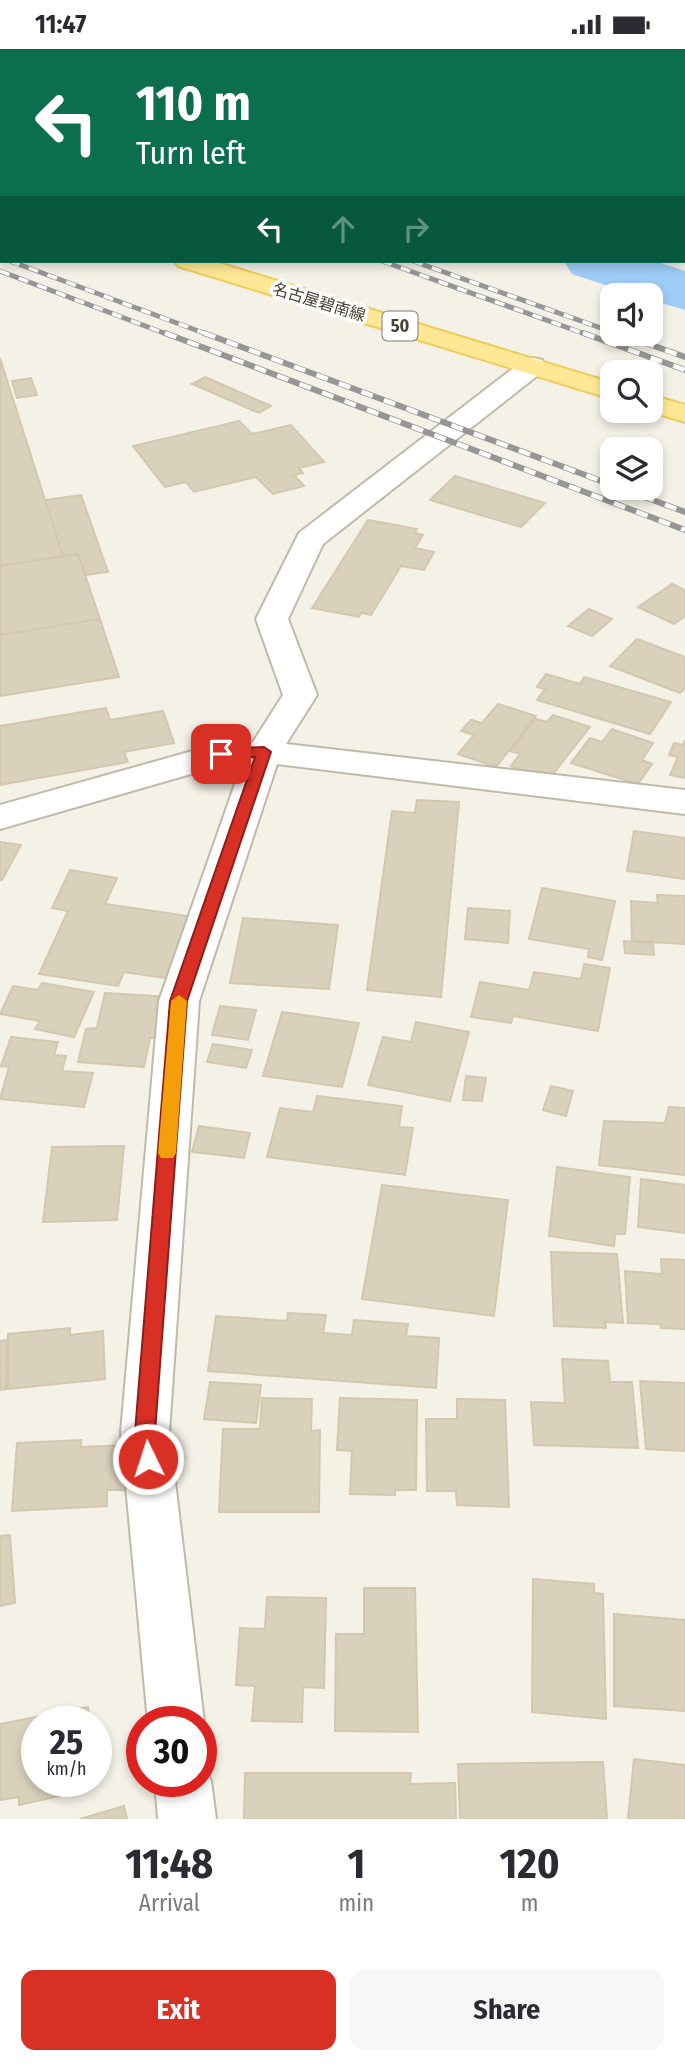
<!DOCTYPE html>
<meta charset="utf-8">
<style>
body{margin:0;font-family:"Fira Sans Condensed","Noto Sans JP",sans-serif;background:#f7f7f7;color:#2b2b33;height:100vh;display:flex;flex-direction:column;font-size:26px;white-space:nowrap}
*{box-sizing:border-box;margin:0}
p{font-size:23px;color:#7c7c81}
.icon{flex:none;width:38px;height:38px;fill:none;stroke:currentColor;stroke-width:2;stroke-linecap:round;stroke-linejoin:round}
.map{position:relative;height:1770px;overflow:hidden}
.sheet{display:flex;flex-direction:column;background:#fff;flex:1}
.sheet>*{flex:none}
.hud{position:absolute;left:0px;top:0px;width:686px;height:214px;box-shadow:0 4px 10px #0003;background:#0b6e4f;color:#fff;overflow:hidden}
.tools{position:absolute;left:600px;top:234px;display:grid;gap:14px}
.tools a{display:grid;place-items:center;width:63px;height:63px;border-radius:14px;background:#fff;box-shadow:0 4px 10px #0003;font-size:35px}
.speed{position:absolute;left:21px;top:1657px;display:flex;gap:14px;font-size:35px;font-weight:700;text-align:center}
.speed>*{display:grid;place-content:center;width:91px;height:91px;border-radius:50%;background:#fff;box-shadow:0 4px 10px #0003;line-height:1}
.speed small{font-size:18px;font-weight:400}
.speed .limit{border:10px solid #d22;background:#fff;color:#111}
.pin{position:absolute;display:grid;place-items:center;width:60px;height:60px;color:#fff;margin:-30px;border-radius:14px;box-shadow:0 4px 10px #0006}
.me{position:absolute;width:77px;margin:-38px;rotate:356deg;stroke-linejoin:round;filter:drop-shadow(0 0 5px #0008)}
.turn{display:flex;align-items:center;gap:24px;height:147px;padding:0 21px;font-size:32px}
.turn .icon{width:91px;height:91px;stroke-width:2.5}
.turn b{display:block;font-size:49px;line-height:60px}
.lanes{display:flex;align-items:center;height:66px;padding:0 21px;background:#0003;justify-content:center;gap:35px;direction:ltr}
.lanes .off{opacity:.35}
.eta{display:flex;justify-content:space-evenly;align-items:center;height:119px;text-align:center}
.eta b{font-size:42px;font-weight:700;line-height:49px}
.button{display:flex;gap:14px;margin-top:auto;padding:14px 21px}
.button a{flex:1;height:80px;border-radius:14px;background:#d93025;color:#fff;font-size:28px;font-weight:700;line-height:80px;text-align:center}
.button a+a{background:#f7f7f7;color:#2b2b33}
.status{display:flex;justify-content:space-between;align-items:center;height:49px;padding:0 35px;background:#fff;direction:ltr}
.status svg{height:19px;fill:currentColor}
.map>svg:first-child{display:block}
</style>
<div class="status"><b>11:47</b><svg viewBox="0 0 49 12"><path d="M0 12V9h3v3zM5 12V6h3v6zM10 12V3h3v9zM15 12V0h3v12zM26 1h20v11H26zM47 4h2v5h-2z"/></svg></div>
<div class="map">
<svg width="685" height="1770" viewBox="0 0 685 1770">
<rect width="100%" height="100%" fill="#f4f1e6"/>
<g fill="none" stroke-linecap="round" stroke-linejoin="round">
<path fill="#9dccf7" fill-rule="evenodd" d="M0,0h26l1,2h-25v15z
M564,212h91l30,10v39l-34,-10v-4h-13l-66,-22z"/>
</g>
<path fill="#dad1bd" stroke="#d3c7ad" stroke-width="2" d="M348,0h91l-95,2z
M0,309l45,142 18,56 -63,10z
M205,328l66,29 -12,7 -67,-29z
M31,329l6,17 -20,3 -5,-17z
M239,372l13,13 39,-9 33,37 -25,6 4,5 -9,2 10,11 -31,8 -17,-17 -62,15 -8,-10 -21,5 -32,-41z
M455,427l90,27 -24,24 -91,-27z
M81,446l27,77 -22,3 -8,-21 -15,2 -18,-56z
M368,471l49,9 -2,4 8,2 -8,13 19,4 -10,18 -23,-4 -30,49 -10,-2 -2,4 -47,-9z
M78,505l22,65 -100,16v-69z
M672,535l13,6v26l-11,8 -36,-17z
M589,560l23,10 -20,17 -24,-10z
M100,570l19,58 -119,19v-61z
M637,590l48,18v31l-5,5 -70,-27z
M546,625l34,10 4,-7 87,25 -21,32 -113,-34 8,-11 -8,-2z
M498,655l38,12 -40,51 -38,-13 16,-19 -13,-4 10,-11 11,3z
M106,659l4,12 53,-9 11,32 -50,9 4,10 -128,23v-59z
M553,666l37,12 -41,52 -38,-13 9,-12 -10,-3 26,-32 11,3z
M612,680l41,14 -11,17 10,4 -14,20 -67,-21 19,-25 12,4z
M685,691v38l-15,-3 8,-18 -9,-2 5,-12 9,2z
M417,751l42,2 -18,195 -74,-7 25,-179 23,2z
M634,782l51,7v41l-58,-8z
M0,793l21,3 -19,35h-2z
M70,821l47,8 -12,26 90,13 -24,62 -47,-7 -6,14 -79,-12 29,-63 -16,-3z
M542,839l73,13 -13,59 -14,-3 1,-8 -60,-10z
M657,846l28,1v48l-53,-3 -1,-40 27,2z
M468,859l42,3 -2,32 -43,-4z
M243,869l95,7 -9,64 -99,-6z
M624,892l29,2 1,12 -29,-2z
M584,915l26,4 -12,63 -85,-15 -2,7 -40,-6 9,-35 49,8 5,-18 47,7z
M42,934l52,9 -20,45 -39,-8 5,-8 -40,-7 13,-28 25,4z
M105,944l65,4 -9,41h-11l-6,29 -66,-5 8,-33 11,-1z
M220,957l36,4 -8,30 -36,-5z
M282,963l77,11 -17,64 -79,-11z
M416,973l53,10 -19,69 -82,-16 15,-48 28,5z
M11,988l47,5 -4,13 12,1 -4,15 31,2 -9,34 -84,-8 9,-32 -8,-1z
M213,995l39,6 -6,18 -39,-6z
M466,1027l20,2 -4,23 -19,-1z
M551,1037l22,5 -7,25 -23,-6z
M317,1047l85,10 -3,21 14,1 -8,47 -138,-18 13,-49 33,4z
M669,1058l16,1v67l-86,-10 5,-44 61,2z
M199,1077l51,7 -6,25 -52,-6z
M124,1097l-7,74 -74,2 9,-75z
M557,1118l73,10 -5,57h-10l-1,12 -65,-10z
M641,1130l44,6v48l-47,-6z
M382,1136l126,15 -14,116 -132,-17z
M551,1203l66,2 6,69 -18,-1 1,6 -52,-2z
M661,1210l24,1v69l-24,-1 -1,-4 -32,-1 -3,-52 37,3z
M288,1264l38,2 -3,18 29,2 2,-15 54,4 -2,12 33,2 -3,50 -228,-17 8,-55 71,5z
M70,1279v7l33,-4 2,48 -97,10v-55z
M7,1291l-1,49 -6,1v-49z
M562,1310l46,2 2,21h22l6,66 -104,-3 -3,-43 34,1z
M640,1332l45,2v68l-39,-2z
M210,1333l51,3 -5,38 -52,-4z
M262,1349l50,1 -1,32 9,-1 -1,82h-100l4,-83h37z
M340,1349l77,2 -1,90h-21v5l-45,-1 2,-43 -15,-1z
M457,1350l48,1 4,107 -52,-2 -1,-14h-29l-1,-72h31z
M81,1391v7l47,-2 -2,45h-19v16l-95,5 5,-68z
M10,1486l5,68 -15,3v-70z
M533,1530l61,5v9l9,1 3,125 -74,-7z
M364,1539h51l3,144 -83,-1 1,-97h28z
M267,1548l59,1 -2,90 -21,-1 -1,35 -50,-1 3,-35 -19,-1 4,-57 25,1z
M614,1565l71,6v91l-71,-5z
M88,1658l1,15h-52v59h32l-1,13 -49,11v-8l-19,3v-76z
M634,1710l51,6v54h-57z
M603,1713l4,57h-147l-2,-55z
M245,1724h166l-1,11 45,-1 1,36h-212z
M124,1757l3,13h-47z"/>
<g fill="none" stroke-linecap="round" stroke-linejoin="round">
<g stroke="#c1baa8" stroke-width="4">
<path id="street" d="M129,0h23l1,2h-23z
M285,0h24l-25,2z
M584,0h23l-24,2z
M684,60h1v12h-1z
M533,309l9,2 4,6 -4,6 -219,172 -35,75 29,76 -31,49 399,46v24l-408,-50 -78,237 -30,431 35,290 -3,6v-6h-53l-27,-290 38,-431 83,-237 -20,1 -222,64v-24l221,-62 32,-1 30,-47 -27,-76 43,-86 225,-173z
M201,1711l10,21 5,38h-58l-3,-38h46z"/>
</g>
<g stroke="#eecc5a" stroke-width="4">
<path id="primary" d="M0,135h2v14h-2z
M175,212h37l400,122v16l-434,-133z
M651,346l34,10v17l-36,-11h2z"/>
</g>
<use href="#street" fill="#fff" fill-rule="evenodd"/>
<use href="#primary" fill="#ffe895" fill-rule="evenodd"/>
<g stroke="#969696" stroke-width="5">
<path id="rail-far1" d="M10,212l199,74
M382,212l206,74
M413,212l199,71
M0,222l169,64
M620,285l3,1"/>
</g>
<g stroke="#969696" stroke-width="6">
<path id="rail" d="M165,284l520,197
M204,284l408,152
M583,284l102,37
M620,285l65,23
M620,439l65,24"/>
</g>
<use href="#rail-far1" stroke="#fff" stroke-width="3.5" stroke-dasharray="10" stroke-linecap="butt"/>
<use href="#rail" stroke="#fff" stroke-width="4.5" stroke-dasharray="12" stroke-linecap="butt"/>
</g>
<path fill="#d93025" stroke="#8d1f18" stroke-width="2" d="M264,698l7,5 -84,249 -32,431 3,27 -3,6 -7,3 -7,-3 -6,-33 35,-431 85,-244 -34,1 -7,-4 7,-5z"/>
<path fill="#f59e0b" d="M179,946l8,6 -11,152 -3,5h-12l-3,-5 13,-152z"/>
<g text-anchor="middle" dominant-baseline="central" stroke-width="7" stroke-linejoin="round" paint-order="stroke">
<g font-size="16" fill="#484235" stroke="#fff">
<text transform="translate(319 253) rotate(17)">名古屋碧南線</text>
</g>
<rect fill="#fff" stroke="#7f7b72" stroke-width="2" x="382.5" y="262.5" width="35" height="29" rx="5"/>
<g font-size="18" font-weight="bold" fill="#484235">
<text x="400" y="277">50</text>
</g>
</g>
</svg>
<div class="tools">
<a><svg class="icon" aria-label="sound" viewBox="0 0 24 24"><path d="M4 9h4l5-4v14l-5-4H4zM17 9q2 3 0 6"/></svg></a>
<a><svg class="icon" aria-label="search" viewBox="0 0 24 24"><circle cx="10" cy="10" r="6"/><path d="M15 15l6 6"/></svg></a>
<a><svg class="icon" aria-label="layers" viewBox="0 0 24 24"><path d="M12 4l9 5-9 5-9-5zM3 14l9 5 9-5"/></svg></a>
</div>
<div class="speed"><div>25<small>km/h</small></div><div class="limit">30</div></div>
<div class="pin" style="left:221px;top:705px;background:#d93025"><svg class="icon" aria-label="arrive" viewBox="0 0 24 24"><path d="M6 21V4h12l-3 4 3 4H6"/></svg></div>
<svg class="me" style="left:148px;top:1410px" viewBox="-20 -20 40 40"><circle r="17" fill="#d93025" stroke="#fff" stroke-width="3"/><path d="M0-11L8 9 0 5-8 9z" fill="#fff"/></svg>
<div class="hud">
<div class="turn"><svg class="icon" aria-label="left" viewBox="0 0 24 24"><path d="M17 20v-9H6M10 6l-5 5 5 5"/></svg><div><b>110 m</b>Turn left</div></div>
<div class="lanes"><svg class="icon" aria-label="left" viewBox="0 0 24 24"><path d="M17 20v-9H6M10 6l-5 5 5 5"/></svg><svg class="icon off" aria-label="ahead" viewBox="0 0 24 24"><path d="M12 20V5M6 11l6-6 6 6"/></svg><svg class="icon off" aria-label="right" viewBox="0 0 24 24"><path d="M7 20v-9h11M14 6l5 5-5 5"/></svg></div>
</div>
</div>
<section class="sheet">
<div class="eta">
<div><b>11:48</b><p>Arrival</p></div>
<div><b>1</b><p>min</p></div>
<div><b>120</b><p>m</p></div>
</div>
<div class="button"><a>Exit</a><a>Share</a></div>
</section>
